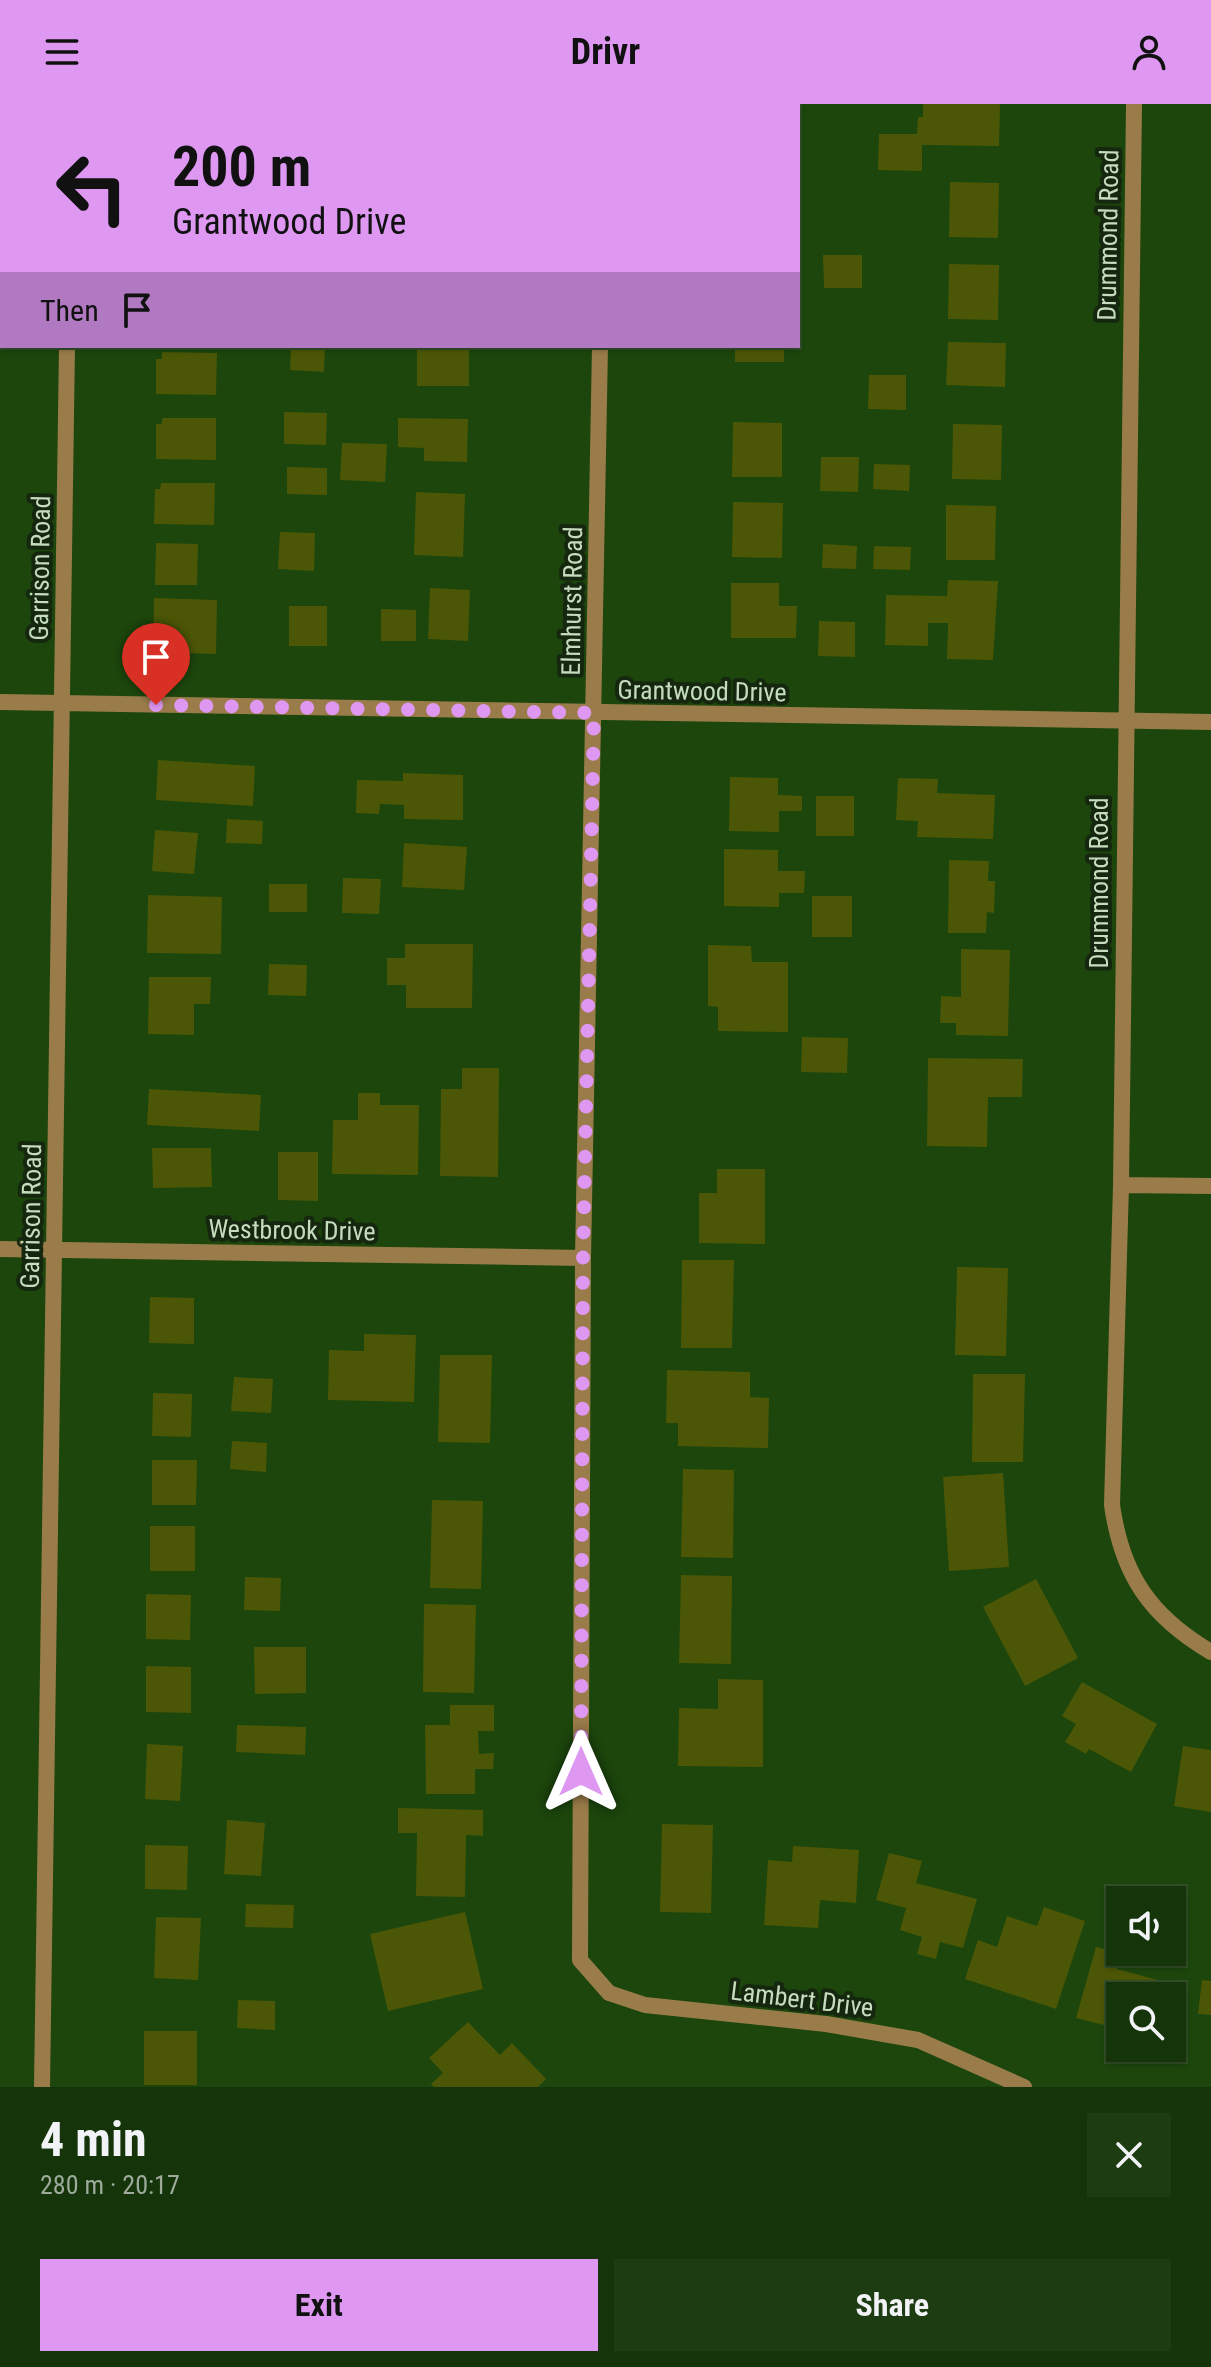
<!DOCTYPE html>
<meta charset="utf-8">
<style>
body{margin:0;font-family:"Roboto Condensed",sans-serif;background:#1e3c12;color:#f1f3f6;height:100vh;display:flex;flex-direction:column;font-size:30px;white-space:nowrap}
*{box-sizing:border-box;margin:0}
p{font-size:26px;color:#9daa9c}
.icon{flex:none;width:44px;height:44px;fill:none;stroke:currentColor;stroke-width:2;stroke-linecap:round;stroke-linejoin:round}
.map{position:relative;height:1983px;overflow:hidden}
.drawer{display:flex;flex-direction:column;background:#153409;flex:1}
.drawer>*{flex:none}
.banner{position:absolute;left:0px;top:0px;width:800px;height:244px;box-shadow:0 2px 6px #0004,0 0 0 2px #344f2a;background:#de98f2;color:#111;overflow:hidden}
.controls{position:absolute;left:1106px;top:1782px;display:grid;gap:16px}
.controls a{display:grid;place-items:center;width:80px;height:80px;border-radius:0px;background:#153409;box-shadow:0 2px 6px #0004,0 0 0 2px #344f2a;font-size:40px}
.pin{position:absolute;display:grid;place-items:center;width:68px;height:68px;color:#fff;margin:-82px -34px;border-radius:50% 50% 50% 0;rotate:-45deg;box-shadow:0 0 8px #0007}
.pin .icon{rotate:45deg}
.me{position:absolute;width:88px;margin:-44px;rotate:0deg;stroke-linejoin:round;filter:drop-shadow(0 0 6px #0008)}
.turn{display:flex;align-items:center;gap:28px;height:168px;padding:0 40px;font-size:36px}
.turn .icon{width:104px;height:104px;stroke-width:2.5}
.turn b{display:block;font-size:56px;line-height:68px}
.then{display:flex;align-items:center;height:76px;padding:0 40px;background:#0003;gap:16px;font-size:30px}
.round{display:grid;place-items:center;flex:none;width:84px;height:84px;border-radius:0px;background:#1e3c12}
.summary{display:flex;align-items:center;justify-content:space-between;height:136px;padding:0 40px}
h1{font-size:48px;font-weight:700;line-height:60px}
.button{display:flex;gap:16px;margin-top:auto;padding:16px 40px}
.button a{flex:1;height:92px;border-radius:0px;background:#de98f2;color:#111;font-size:32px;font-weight:700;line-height:92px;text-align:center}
.button a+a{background:#1e3c12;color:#f1f3f6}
header{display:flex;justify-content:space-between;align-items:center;height:104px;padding:0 40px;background:#de98f2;color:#111;font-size:36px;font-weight:700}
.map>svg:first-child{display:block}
</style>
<header><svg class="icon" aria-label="menu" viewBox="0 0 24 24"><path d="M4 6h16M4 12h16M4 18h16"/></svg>Drivr<svg class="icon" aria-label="person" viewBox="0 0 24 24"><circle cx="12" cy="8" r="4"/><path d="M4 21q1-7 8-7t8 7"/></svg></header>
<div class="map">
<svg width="1211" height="1983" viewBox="0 0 1211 1983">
<rect width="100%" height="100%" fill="#1c460c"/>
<path fill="#4b5706" d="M923,0h77l-1,42 -77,-1v26l-44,-1 1,-36h38l1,-17h5z
M950,78l49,1 -1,55 -49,-1z
M823,151h39v33h-38z
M949,160l50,1 -1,55 -50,-1z
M948,238l58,1 -1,44 -59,-2z
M291,242h34l-1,26 -34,-2z
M417,242h52v40h-52z
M735,242h49v16h-49z
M162,248l55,1 -1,42 -60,-1v-35h6z
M869,271h37v35l-38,-1z
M284,308l43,1 -1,32 -42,-1z
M162,314h54v42l-60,-1v-35h6z
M398,314l70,1 -1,43 -43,-1v-13l-26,-1z
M733,318l49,1v54h-50z
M953,320l49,1 -1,55 -49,-1z
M342,339l45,1 -2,38 -45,-2z
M821,353h38l-1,35 -38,-1z
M874,360l36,1 -1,26 -36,-2z
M287,363l40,1v27l-40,-1z
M161,379h54l-1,42 -60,-1 1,-35h5z
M416,388l49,2 -2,63 -49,-2z
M733,398l50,1 -1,55 -50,-1z
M946,401l50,1 -1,54h-49z
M280,428l35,1 -1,38 -36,-2z
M156,439l42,1 -1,41h-42z
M823,440l34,2 -1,23 -34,-1z
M874,442l37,1 -1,23 -37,-1z
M948,476l50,1 -5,79 -46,-1 1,-36h-20v23l-43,-1 1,-50 61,1z
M731,479h48v23h18l-1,32h-65z
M430,484l40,2 -2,51 -40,-2z
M154,494l63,2 -1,54 -63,-2z
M289,502h38v40h-38z
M381,505l35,1v31h-35z
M819,517l36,1v35l-37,-1z
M158,656l97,6 -2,40 -97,-6z
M403,669l60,2v45l-59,-1v-14l-24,-1 -1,10 -23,-1 1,-33 46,1z
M730,673l48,1v17l24,1v15h-23v21l-50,-1z
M898,674l40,1 -1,14 58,2 -2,44 -76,-2 1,-16 -22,-1z
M816,692h38v40h-38z
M227,715l36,2 -1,23 -36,-1z
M155,726l43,3 -4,41 -42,-3z
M404,739l63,4 -3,43 -62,-3z
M724,745l54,1v21h27l-1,22h-25v14l-55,-1z
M949,756l40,1 -1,20h7l-1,32 -7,-1 -1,21h-38z
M343,774l38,1 -2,35 -37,-1z
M269,780h38v28h-38z
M148,791l74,2 -1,57 -74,-1z
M812,792h40v41h-40z
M405,840h68l-1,64h-66v-23h-19v-27h18z
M708,841l43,1 1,16h36v70l-70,-1v-24l-10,-1z
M961,845l49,1 -2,86 -52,-1v-12h-16l1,-27 20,1z
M269,860l38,1 -1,31 -38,-1z
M149,873h62l-1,27h-16v31l-46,-1z
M802,933l46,1 -1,35 -46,-1z
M928,954l95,1 -1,38h-34l-1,50 -60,-1z
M462,964h37l-1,109 -58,-1 1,-87h21z
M149,985l112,6 -2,36 -112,-6z
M358,989h22v12h39l-1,70 -86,-1 1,-54h25z
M152,1044h59l1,39 -59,1z
M278,1048h40v49l-40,-1z
M717,1065h48v75l-66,-1v-50h18z
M682,1156h52l-2,88h-51z
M957,1163l51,1 -2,88 -51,-1z
M150,1193l44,1v46l-45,-1z
M364,1230l52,1 -2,67 -86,-2 1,-50 35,1z
M440,1251h52l-2,88 -52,-1z
M667,1266l83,2v25l19,1 -1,50 -90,-2v-23h-12z
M973,1270h52l-2,88h-51z
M234,1273l39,2 -2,34 -40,-2z
M153,1289l39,1 -1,43 -39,-1z
M232,1337l35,2 -1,29 -36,-3z
M152,1356h45l-1,45h-44z
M683,1365l51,1 -1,88 -52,-1z
M1003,1369l6,94 -60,4 -6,-94z
M432,1396l51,1 -2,88 -51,-1z
M150,1422h45v45h-45z
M681,1471l51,1 -1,88 -52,-1z
M245,1473l36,1 -1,33 -36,-1z
M1036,1475l42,79 -53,28 -42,-79z
M146,1490l45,1 -1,45 -44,-1z
M424,1500l52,1 -2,88 -51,-1z
M254,1543h52v46l-51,1z
M146,1562l45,1v46l-45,-1z
M718,1575l45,1v87l-85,-1 1,-58 39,1z
M1082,1578l75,42 -26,48 -42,-23 -3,5 -21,-12 11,-18 -14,-8z
M450,1601h44v26h-16l1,23 15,-1 -1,16h-18v25h-49l-1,-69h25z
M237,1621l69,2 -1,28 -69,-3z
M147,1640l36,2 -3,55 -35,-2z
M1183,1642l28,4v62l-37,-6z
M398,1704l85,2v26l-17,-1 -1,62 -49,-1 1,-63h-19z
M227,1716l38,3 -4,53 -37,-2z
M662,1720l51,1 -2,88 -51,-1z
M145,1741l43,1 -1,44 -42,-1z
M793,1742l66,4 -3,53 -36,-3 -2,28 -54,-3 4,-65 24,2z
M889,1749l33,8 -6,22 61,16 -14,49 -23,-6 -4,17 -19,-5 5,-17 -22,-7 6,-22 -30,-8z
M246,1800l48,1 -1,23 -48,-1z
M1044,1803l41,14 -29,88 -91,-30 13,-39 19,7 10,-31 30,10z
M465,1808l18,77 -95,22 -18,-77z
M156,1813l45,1 -3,62 -44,-2z
M1096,1843l25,6 -4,16 59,16 -3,11h-53v33l-44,-11z
M1202,1876l9,1v34l-13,-1z
M238,1896l37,1v29l-38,-2z
M468,1918l32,33 12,-12 34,36 -8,8h-104l-3,-3 12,-11 -14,-15z
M144,1927h53v54h-53z"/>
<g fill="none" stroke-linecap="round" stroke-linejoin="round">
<path stroke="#9a7c4a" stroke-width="16" d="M1134,0l-13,1081 -9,320c10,70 38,111 99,147
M71,2v-2
M604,2v-2
M600,242l-17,912 -3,702 29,33 36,12 181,19 92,16 106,47
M0,598l1211,20
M1121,1081l90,1
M0,1145l583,9
M42,1983l25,-1741"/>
</g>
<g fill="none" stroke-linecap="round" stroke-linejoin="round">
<path stroke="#de98f2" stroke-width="14" stroke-dasharray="0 25.2" d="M156,601l438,8 -11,545 -2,514"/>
</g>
<g text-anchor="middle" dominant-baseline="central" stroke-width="8" stroke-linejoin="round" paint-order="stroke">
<g font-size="26" fill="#c5ddbe" stroke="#15270f">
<text transform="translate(1108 131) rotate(-89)">Drummond Road</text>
<text transform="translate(40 464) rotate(-89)">Garrison Road</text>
<text transform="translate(572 497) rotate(-89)">Elmhurst Road</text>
<text transform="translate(702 587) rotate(1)">Grantwood Drive</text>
<text transform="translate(1099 779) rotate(-90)">Drummond Road</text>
<text transform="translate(31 1112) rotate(-89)">Garrison Road</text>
<text transform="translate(292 1126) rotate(1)">Westbrook Drive</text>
<text transform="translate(802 1895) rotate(7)">Lambert Drive</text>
</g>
</g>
</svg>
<div class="controls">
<a><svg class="icon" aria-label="sound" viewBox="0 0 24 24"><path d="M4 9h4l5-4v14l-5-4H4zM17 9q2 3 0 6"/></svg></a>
<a><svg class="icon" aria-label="search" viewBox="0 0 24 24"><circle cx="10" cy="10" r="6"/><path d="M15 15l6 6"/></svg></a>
</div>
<div class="pin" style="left:156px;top:601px;background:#d93025"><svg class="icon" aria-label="arrive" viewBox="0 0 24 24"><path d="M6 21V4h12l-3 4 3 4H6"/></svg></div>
<svg class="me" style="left:581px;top:1668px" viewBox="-20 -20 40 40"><path d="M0-17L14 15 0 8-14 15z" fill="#de98f2" stroke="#fff" stroke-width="4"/></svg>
<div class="banner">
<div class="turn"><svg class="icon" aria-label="left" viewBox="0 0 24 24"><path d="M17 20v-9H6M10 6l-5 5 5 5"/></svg><div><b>200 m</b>Grantwood Drive</div></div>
<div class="then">Then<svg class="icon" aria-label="arrive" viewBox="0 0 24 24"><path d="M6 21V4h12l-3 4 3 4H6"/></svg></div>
</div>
</div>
<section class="drawer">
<div class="summary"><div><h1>4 min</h1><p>280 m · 20:17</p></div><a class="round"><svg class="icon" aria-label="close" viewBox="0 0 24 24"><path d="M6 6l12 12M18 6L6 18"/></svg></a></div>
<div class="button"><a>Exit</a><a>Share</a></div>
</section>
